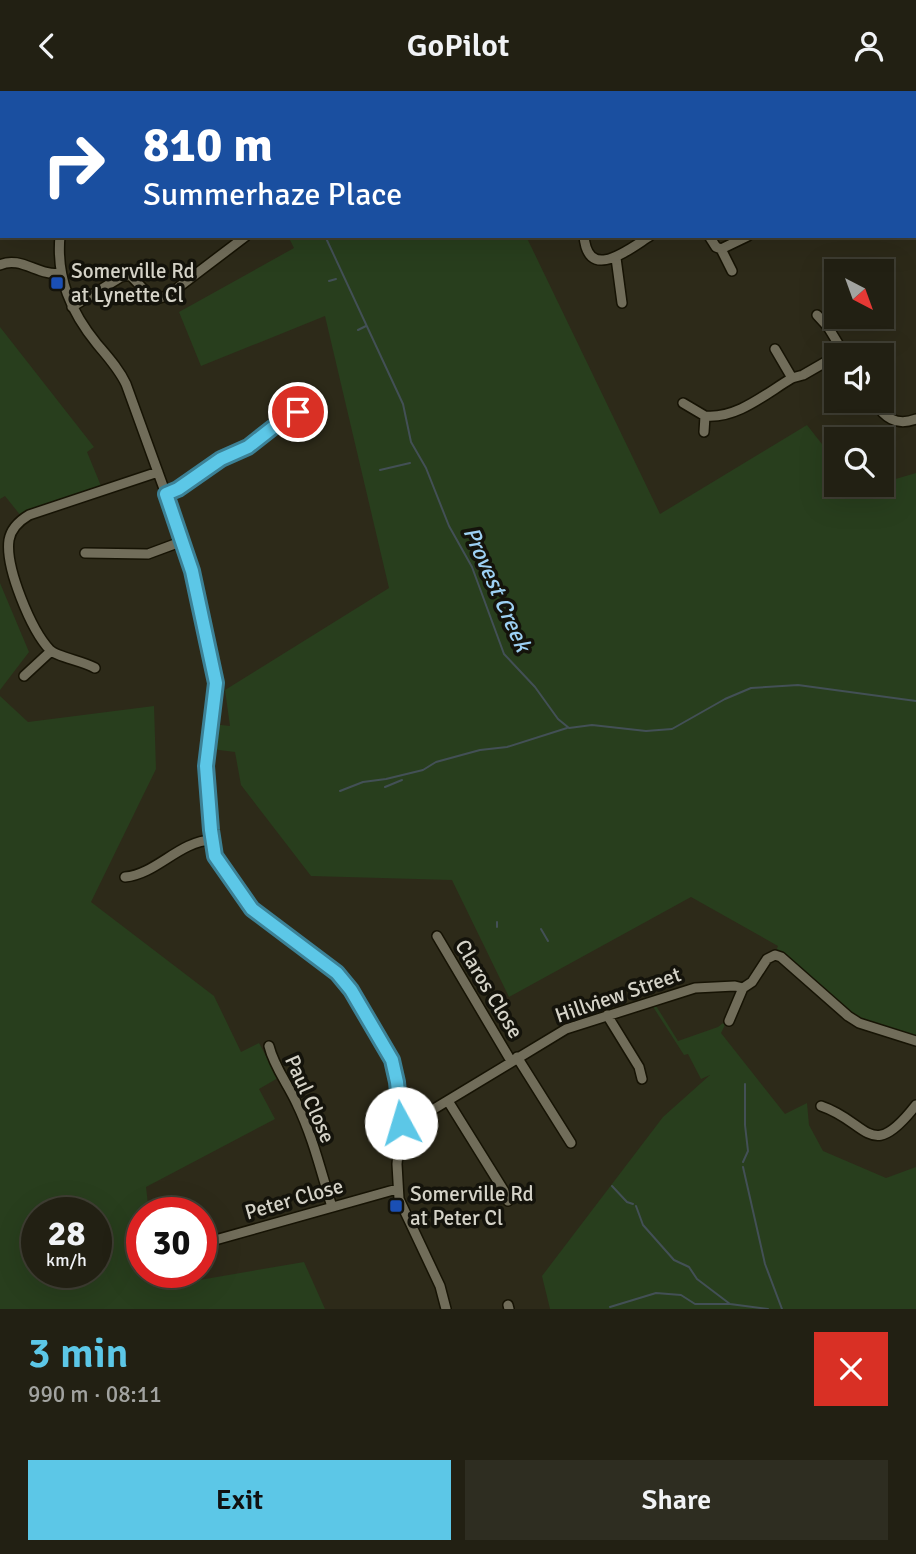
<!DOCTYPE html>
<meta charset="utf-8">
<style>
body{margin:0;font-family:Signika,sans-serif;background:#2e2d21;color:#f1f3f6;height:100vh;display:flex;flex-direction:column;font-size:26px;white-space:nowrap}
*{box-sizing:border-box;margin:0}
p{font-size:23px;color:#a2a3a0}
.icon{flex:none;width:38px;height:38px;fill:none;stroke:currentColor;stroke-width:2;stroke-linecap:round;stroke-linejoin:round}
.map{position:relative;height:1218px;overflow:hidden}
.panel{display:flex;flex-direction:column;background:#222013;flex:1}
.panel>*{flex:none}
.banner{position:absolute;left:0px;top:0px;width:917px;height:147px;box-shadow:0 7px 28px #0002,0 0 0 2px #3f3e33;background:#1a4fa0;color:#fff;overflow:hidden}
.needle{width:46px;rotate:139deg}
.fabs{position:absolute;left:824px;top:168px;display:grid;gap:14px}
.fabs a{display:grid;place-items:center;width:70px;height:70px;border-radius:0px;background:#222013;box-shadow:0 7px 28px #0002,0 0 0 2px #3f3e33;font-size:35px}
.speed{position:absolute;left:21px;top:1106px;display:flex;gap:14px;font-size:35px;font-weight:700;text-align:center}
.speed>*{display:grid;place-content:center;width:91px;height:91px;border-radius:50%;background:#222013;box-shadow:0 7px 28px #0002,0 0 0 2px #3f3e33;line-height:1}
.speed small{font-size:18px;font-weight:400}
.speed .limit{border:10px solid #d22;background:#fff;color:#111}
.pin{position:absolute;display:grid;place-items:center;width:60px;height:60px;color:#fff;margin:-30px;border:4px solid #fff;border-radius:50%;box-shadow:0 2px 7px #0007}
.me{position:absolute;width:77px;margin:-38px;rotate:354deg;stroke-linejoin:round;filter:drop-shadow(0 0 5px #0008)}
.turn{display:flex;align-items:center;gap:24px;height:147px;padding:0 28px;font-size:32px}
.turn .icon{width:91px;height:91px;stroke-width:2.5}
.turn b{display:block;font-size:49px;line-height:60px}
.round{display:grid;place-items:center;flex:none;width:74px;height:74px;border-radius:0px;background:#2e2d21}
.head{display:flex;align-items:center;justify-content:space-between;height:119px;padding:0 28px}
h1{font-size:42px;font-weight:600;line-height:52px;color:#5cc7e7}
.primary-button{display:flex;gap:14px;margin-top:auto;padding:14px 28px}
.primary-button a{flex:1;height:80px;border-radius:0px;background:#5cc7e7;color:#111;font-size:28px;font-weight:600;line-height:80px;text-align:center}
.primary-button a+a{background:#2e2d21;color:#f1f3f6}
header{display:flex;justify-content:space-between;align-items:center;height:91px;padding:0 28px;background:#222013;font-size:32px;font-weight:600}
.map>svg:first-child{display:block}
</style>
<header><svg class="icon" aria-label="back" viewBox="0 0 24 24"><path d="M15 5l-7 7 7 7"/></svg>GoPilot<svg class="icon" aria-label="person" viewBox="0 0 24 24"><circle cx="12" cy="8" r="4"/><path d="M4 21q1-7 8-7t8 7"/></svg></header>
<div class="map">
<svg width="916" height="1218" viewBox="0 0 916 1218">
<rect width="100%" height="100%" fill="#2d2a19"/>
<path fill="#283e1d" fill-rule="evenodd" d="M192,0h329v2h-330z
M288,145h238l134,278 147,-89 29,37v23h19l4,5 23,-5v-2l34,-10v565l-64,-20 -77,-65 3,-7 -87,-49 -182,100 -57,-117 -141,-4 -70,-91 -6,-33 -24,-3 2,-25 17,2 -5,-36 164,-102 -64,-272 -124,50 -22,-54 115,-64z
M0,236l94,120 -7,5 14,34 -80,30 -16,-20 -5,3z
M0,492l29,69 -29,38z
M0,605l28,26 126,-16 2,63 -65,133 123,94 27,56 18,-9 19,35 -19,11 16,30 -129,68 3,26h-7v59h15l2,15 145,-25 21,47h-325zM37,1122h59v59h-59z
M653,910l25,40 40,-14 5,-4 2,2 -4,8 64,81 22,-11 2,22 14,26 63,27 30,-11v142h-366l-8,-33 121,-159 47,-42 -9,4 -13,-25 -4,1 -34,-53z"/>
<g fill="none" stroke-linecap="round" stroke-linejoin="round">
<path stroke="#435056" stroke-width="2" d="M245,0v2
M325,145l78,168 8,38 15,26 23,58 23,41 32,87 31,33 23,32 11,9 23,-3 54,6 26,-2 53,-30 26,-11 47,-3 118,16
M329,190l7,-2
M358,239l8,-4
M380,379l30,-7
M385,696l17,-7
M340,700l23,-9 23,-3 37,-9 13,-8 44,-12 27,-3 60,-19
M497,831v5
M541,838l7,12
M743,1071l5,-11 -3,-26v-41
M743,1076l22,97 17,45
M612,1095l15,16 6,2
M636,1115l7,19 31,35 15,7 8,12 33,25
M610,1216l46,-14 25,2 14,9h35l38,5"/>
<g stroke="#161304" stroke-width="12">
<path id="minor" d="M94,0l2,2
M620,0l1,2
M730,0l1,2
M105,2l1,-2
M660,2l3,-2
M915,128h1
M60,145c-4,42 11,76 37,108 11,13 22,25 29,40l62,171 26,117 2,21 -10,73 7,85 10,19 29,39 92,72 48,79 5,22 4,41 -4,41 2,35 41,87 6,23
M584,145c4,47 45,13 66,0
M709,145l7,11 5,2 11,22
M721,158l27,-13
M616,167l6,45
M0,174c20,-10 40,12 60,8
M72,216l49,-30 9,-2 19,20 7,4 11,-3 79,-60
M817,224l11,12 17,28
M775,258l17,29
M874,310c10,16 22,26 42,18
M683,312l22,13
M704,341l1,-16c32,3 60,-22 87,-38l11,-3 33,-19
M166,403l25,-13 30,-22 27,-12 37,-29 27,-12
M85,462l63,1 35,-13
M95,577c-12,-7 -38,-11 -45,-18 -19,-20 -45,-83 -41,-110 2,-12 10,-19 20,-25l129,-43
M24,585l27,-25
M125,786c32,-3 54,-36 87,-37
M437,845l74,125
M607,924l32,52 3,12
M729,930l14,-33 9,-6 15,-23 8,-4 6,2 67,59 11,7 57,18
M269,955c5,21 19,38 28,58 16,33 24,68 35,103
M517,966l54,86
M448,1010l56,90 4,10
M821,1015c48,16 49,58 95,-1
M401,1032l18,-5 147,-89 129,-41 40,-2 8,2
M201,1153l196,-55
M508,1214l1,4"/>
</g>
<use href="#minor" stroke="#716d5a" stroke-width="9"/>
</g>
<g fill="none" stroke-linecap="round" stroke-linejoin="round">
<g stroke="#3c8196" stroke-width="18">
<path id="route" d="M298,321l-13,6 -37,29 -27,12 -43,30 -12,5 26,77 24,112 -10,83 5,64 4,26 37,53 85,64 14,17 41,70 5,22 4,41"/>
</g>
<use href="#route" stroke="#5cc7e7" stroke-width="12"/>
</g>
<g fill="#1a4fb4" stroke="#14130b" stroke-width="2.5">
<rect x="50" y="185" width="14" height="14" rx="3.5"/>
<rect x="389" y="1108" width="14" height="14" rx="3.5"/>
</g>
<g text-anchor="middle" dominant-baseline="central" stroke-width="7" stroke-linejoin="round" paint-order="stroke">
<g font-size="21" fill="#d5d3c8" stroke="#14130b" text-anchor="start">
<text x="71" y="180">Somerville Rd<tspan x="71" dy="24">at Lynette Cl</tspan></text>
<text x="410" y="1103">Somerville Rd<tspan x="410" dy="24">at Peter Cl</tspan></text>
</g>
<g font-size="21" fill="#d5d3c8" stroke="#14130b">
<text transform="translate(489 898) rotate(59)">Claros Close</text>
<text transform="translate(618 904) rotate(-19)">Hillview Street</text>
<text transform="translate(310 1008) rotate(66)">Paul Close</text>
<text transform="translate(294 1108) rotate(-16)">Peter Close</text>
</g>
<g font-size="23" font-style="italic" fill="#9dd0f3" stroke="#14130b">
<text transform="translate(497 498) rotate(66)">Provest Creek</text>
</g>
</g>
</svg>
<div class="fabs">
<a><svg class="needle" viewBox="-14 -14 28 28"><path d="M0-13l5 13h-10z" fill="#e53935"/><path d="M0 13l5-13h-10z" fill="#a2a3a0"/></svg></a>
<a><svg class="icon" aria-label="sound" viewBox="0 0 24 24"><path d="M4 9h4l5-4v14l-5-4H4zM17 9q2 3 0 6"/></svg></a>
<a><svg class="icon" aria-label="search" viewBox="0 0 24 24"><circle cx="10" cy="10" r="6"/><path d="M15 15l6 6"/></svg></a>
</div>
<div class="speed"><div>28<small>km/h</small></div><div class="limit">30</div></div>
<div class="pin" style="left:298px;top:321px;background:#d93025"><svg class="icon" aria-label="arrive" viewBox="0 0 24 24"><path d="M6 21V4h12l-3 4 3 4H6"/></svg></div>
<svg class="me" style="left:401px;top:1032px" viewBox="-20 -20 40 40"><circle r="19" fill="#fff"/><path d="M0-13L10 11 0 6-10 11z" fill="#5cc7e7"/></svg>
<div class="banner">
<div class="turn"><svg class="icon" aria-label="right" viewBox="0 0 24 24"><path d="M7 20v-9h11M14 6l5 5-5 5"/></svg><div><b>810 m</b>Summerhaze Place</div></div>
</div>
</div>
<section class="panel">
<div class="head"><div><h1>3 min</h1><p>990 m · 08:11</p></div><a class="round" style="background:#d93025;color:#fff"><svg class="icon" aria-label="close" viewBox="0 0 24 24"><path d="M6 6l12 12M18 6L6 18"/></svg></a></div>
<div class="primary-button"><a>Exit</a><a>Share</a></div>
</section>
